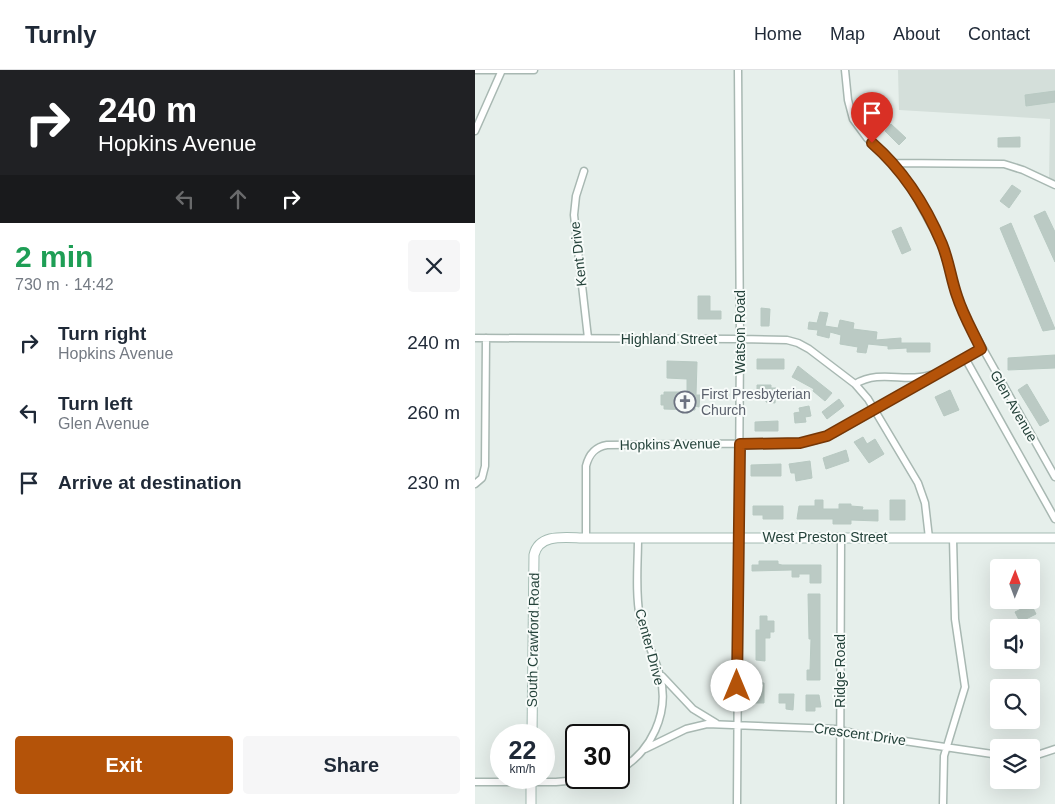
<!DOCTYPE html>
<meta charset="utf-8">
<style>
body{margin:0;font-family:Helvetica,sans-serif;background:#f6f6f7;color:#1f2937;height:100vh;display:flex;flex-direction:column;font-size:19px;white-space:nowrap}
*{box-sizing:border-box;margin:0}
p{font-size:16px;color:#747a83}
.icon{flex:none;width:28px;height:28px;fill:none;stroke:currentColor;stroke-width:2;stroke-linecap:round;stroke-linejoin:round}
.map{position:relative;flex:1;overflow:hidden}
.panel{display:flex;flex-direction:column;background:#fff;width:475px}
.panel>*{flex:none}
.banner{background:#202124;color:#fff;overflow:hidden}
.needle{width:32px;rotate:1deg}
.buttons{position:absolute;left:515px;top:489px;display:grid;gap:10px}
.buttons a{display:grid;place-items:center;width:50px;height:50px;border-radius:5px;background:#fff;box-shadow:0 5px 20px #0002;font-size:25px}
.speed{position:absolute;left:15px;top:654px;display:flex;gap:10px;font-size:25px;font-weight:700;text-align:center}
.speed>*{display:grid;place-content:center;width:65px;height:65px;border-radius:50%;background:#fff;box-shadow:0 5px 20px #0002;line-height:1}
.speed small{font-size:12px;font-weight:400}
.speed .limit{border:2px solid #111;border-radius:8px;background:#fff;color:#111}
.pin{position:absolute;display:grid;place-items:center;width:42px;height:42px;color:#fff;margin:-51px -21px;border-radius:50% 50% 50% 0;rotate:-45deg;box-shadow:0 0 5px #0007}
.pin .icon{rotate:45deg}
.me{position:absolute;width:55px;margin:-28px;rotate:0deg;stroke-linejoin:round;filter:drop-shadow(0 0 4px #0008)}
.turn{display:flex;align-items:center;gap:18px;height:105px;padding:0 15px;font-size:22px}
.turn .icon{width:65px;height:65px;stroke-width:2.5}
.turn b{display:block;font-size:35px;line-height:42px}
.lanes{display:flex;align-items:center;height:48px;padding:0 15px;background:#0003;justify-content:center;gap:25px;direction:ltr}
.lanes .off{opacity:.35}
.round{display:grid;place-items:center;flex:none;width:52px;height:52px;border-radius:5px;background:#f6f6f7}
.summary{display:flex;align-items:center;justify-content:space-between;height:85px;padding:0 15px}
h1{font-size:30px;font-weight:700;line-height:38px;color:#1e9e55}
.cta{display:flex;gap:10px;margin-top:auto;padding:10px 15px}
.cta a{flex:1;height:58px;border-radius:5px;background:#b45309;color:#fff;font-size:20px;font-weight:700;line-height:58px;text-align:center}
.cta a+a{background:#f6f6f7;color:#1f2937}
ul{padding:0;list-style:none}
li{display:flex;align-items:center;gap:15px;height:70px;padding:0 15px}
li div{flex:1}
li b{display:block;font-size:19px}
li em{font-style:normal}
header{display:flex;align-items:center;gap:30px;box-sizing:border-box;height:70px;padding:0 25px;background:#fff;border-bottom:1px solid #e0e1e3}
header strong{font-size:24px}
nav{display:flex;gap:28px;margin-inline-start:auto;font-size:18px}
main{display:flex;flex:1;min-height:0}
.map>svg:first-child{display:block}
</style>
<header>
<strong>Turnly</strong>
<nav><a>Home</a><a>Map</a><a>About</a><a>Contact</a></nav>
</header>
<main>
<section class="panel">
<div class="banner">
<div class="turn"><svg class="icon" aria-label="right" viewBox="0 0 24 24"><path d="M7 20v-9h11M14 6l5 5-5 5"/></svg><div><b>240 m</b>Hopkins Avenue</div></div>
<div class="lanes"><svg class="icon off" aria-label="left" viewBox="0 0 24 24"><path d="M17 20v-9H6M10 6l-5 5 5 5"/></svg><svg class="icon off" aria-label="ahead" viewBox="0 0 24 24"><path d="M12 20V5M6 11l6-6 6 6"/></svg><svg class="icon" aria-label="right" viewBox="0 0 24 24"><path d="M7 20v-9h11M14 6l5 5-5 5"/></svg></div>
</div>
<div class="summary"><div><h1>2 min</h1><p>730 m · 14:42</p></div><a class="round"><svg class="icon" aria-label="close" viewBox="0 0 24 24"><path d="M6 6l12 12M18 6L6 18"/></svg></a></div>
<ul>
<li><svg class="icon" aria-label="right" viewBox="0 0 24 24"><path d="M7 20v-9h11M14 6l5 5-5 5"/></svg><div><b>Turn right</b><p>Hopkins Avenue</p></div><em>240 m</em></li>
<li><svg class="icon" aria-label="left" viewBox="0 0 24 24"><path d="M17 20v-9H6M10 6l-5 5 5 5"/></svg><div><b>Turn left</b><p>Glen Avenue</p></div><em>260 m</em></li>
<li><svg class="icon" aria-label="arrive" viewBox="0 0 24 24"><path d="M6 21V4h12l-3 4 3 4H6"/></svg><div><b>Arrive at destination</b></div><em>230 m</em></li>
</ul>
<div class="cta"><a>Exit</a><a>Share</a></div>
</section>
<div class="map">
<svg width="580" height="734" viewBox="0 0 580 734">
<rect width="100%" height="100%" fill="#e6efeb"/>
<path fill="#d4dfda" d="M423,0h157v112l-6,-2 1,-61 -151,-9z"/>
<path fill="#bbcac4" stroke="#b8c9c2" d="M580,21v11l-29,4 -1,-11z
M416,54l15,14 -7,7 -14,-14z
M545,67v10h-22v-9z
M537,115l9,6 -12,17 -9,-7z
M570,141l10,21v30l-21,-46z
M536,153l44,106 -12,2 -43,-103z
M426,157l10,23 -9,4 -10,-23z
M223,226h12v15h11v8h-23z
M286,238l9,1 -1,17h-8z
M345,242l8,1 -3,13 13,2 2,-8 14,3 -1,6 24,3 -1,8 25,-2v5h29v9h-23v-4l-19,1v-3l-20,-2 -2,9 -9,-1 1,-5 -18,-3 1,-9 -11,-3 -1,6 -12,-3 1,-5 -10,-1 1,-7 8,1z
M580,285v13l-47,2v-12z
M282,289h27v10h-27z
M192,291l30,1 -1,33h4l-1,12 -4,-1v4l-31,-1v-4h-3v-10h3v-3h23v-13l-20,-1z
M323,296l34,27 -7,8 -12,-10 1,-2 -22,-12z
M552,314l22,37 -9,5 -22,-36z
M282,315h14v3h5l-1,15 -9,-1v-7l-9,-1z
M475,320l9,20 -15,6 -9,-19z
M364,329l5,7 -17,13 -5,-7z
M334,336l2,10 -6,1 1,5 -11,1 -1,-10 6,-1 -1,-4z
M303,351v10h-23v-9z
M388,367l4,7 8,-5 9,15 -15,9 -15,-21z
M371,380l3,11 -23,8 -3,-11z
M335,391l2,17 -16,3 -1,-8h-4l-2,-9z
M306,394v12h-30v-11z
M340,430h8v9h16v-5h12v2l12,1 -1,3h16v11l-27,-1v4h-18v-5h-36l2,-13h16z
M415,430h15v20h-15z
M278,436h30v13h-20v-4h-10z
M284,491h19v3l4,1h39v18h-11v-9h-11v3h-7v-7l-40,1v-6h7z
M333,524h12v86h-13v-10h3l1,-31h-2z
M557,536l4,8 -16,8 -5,-10 10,-5 1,2z
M285,546h7v5h7v11h-4v6h-5v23l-9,-1v-30h4z
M280,612l9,1v20h-10z
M304,624h15l-1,16 -7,-1v-6h-7z
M331,625h13l2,12h-6v4h-9z"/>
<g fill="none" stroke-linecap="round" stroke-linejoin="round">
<g stroke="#a8b8b2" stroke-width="9">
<path id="street" d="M0,0h59
M370,0l3,30 5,19 14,19 27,25 13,17 34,63 23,72 91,162
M0,61l27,-61
M419,93l110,1 19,6 32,15
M109,101l-8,25 -2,19 14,123
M0,268l265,1 47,1 11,3 11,6 46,35 13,15 50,84 7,20 4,35
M490,288l90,161
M380,314c26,-15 49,-1 75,-9
M0,414l7,-6 3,-12 1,-128
M111,468v-72c3,-12 9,-19 21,-21l193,-2 16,-3 19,-7 146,-84
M187,606l31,33 23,14
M170,679l41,-20 21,-5 128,5 22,5 142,21
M556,687l24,-8
M144,700c32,-18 51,-57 41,-94 -5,-20 -16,-38 -20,-58 -5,-26 -2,-54 -2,-80
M0,712h81l43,-4
M262,734l3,-465 -2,-269
M365,734l1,-267
M468,734l1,-48 21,-69 -10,-68 -2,-81"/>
</g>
<g stroke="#a4bbb3" stroke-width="11">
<path id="secondary" d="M57,665l2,-180c5,-23 34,-17 52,-17h469
M56,734v-26"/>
</g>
<use href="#street" stroke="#fff" stroke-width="6"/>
<use href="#secondary" stroke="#fff" stroke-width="9"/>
</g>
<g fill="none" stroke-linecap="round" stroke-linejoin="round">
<g stroke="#753606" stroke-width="12">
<path id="route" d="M262,616l3,-242 60,-1 27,-7 154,-87c-8,-17 -18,-34 -24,-53 -6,-17 -8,-35 -15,-52 -16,-38 -39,-74 -70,-101"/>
</g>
<use href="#route" stroke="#b45309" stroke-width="9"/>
</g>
<defs>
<g id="church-ring" transform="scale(1.125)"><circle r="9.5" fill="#f7fbf9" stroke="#6b7280" stroke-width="1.5"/><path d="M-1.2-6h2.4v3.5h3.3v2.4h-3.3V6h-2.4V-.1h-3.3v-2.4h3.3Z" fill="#6b7280"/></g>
</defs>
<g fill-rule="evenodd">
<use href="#church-ring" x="210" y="332"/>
</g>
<g text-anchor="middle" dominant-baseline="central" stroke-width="4" stroke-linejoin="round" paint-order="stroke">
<g font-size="14" fill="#24423a" stroke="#f7fbf9">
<text transform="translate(103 184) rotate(-96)">Kent Drive</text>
<text transform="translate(265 262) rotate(-90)">Watson Road</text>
<text x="194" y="269">Highland Street</text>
<text transform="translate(539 336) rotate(60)">Glen Avenue</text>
<text transform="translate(195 374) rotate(-1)">Hopkins Avenue</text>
<text x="350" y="467">West Preston Street</text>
<text transform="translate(58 570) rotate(-89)">South Crawford Road</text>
<text transform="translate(175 577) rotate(75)">Center Drive</text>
<text transform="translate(365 601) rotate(-90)">Ridge Road</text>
<text transform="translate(385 664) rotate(8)">Crescent Drive</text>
</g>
<g font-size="14" fill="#5b616d" stroke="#f7fbf9" text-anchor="start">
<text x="226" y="324">First Presbyterian<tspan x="226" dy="16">Church</tspan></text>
</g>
</g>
</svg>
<div class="buttons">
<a><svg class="needle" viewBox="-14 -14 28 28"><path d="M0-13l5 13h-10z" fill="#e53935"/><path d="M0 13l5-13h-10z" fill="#747a83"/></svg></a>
<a><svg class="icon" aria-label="sound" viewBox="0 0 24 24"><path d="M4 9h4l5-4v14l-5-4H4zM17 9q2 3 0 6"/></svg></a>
<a><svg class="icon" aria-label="search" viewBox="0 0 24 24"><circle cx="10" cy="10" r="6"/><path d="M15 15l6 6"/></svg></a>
<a><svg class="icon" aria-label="layers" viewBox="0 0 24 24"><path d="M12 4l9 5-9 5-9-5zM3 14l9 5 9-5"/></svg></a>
</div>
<div class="speed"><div>22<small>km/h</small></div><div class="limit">30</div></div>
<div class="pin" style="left:397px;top:73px;background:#d93025"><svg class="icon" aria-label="arrive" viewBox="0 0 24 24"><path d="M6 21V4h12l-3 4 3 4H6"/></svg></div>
<svg class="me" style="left:262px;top:616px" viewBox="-20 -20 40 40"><circle r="19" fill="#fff"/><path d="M0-13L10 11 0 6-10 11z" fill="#b45309"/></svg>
</div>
</main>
